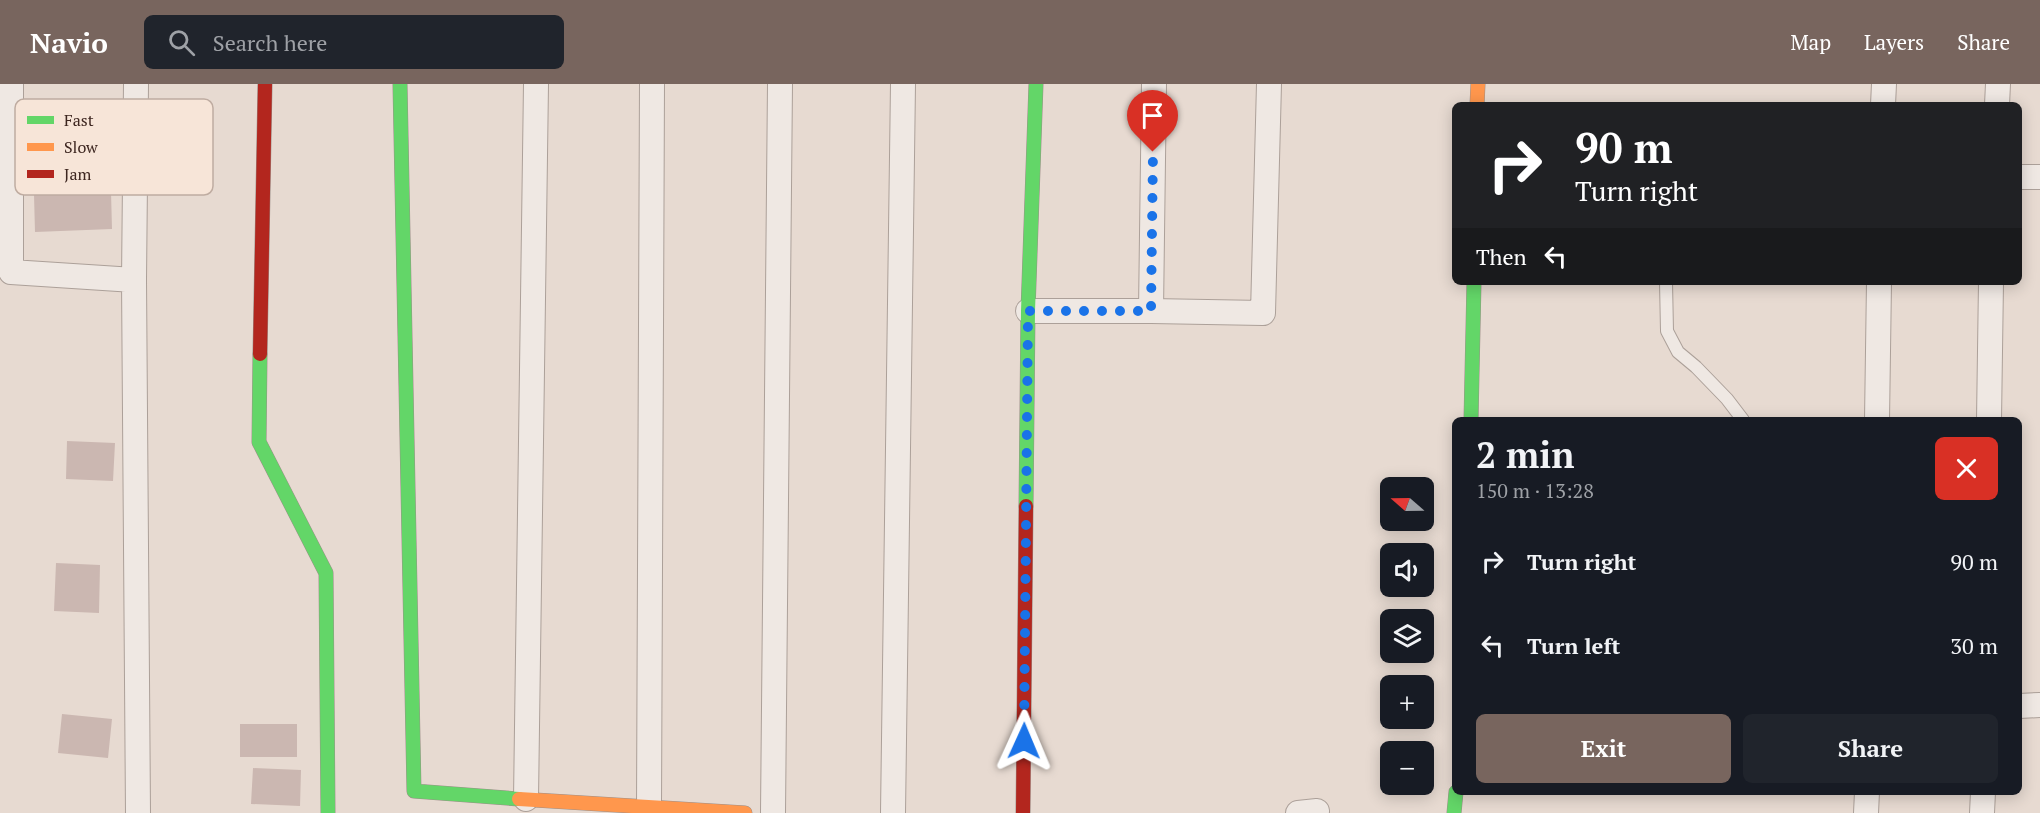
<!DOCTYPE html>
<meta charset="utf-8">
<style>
body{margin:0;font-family:"PT Serif",serif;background:#20242c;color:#f1f3f6;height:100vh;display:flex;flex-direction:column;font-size:22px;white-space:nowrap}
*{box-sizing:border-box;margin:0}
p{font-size:20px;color:#9ea1a6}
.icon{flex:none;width:33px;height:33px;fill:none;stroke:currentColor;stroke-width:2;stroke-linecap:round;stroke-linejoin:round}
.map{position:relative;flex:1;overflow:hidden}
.drawer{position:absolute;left:1452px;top:333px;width:570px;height:378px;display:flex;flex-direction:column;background:#171b24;border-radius:9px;box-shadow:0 3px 15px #0003}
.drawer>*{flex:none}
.hud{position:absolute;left:1452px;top:18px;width:570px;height:183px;border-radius:9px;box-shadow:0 3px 15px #0003;background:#202124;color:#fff;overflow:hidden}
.needle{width:39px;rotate:290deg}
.controls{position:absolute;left:1380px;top:393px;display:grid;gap:12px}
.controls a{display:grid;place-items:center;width:54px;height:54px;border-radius:9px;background:#171b24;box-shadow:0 3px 15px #0003;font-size:30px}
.pin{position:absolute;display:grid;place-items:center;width:51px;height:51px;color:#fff;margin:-62px -26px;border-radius:50% 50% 50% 0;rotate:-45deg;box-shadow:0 0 6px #0007}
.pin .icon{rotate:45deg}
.me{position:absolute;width:66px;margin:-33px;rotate:1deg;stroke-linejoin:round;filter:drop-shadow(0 0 4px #0008)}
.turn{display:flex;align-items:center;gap:21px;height:126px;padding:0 24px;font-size:27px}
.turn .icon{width:78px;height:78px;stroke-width:2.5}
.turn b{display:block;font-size:42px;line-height:51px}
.then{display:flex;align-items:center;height:57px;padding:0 24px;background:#0003;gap:12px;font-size:22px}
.round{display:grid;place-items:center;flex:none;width:63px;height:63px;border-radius:9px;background:#20242c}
.head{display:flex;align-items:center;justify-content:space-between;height:102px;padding:0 24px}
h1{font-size:36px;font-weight:600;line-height:45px}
.cta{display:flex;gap:12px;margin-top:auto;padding:12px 24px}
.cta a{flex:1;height:69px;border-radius:9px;background:#78655e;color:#fff;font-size:24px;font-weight:600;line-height:69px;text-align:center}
.cta a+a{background:#20242c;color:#f1f3f6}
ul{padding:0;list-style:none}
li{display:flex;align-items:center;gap:18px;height:84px;padding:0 24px}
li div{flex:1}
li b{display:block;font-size:22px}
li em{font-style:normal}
header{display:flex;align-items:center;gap:36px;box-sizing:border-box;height:84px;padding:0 30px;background:#78655e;color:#fff}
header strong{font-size:28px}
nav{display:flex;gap:33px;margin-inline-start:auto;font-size:21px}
.search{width:420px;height:54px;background:#20242c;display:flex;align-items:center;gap:15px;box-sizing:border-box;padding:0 21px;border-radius:9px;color:#9ea1a6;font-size:22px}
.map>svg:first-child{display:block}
</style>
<header>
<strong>Navio</strong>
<div class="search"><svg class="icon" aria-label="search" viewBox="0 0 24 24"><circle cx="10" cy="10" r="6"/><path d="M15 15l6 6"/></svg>Search here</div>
<nav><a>Map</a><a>Layers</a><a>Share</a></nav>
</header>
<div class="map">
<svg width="2040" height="729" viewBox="0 0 2040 729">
<rect width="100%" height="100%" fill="#e7dad1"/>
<path fill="#cbb7b1" d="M110,70l2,75 -77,3 -2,-75z
M67,357l48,2 -2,38 -47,-2z
M56,479l44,2 -1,48 -45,-2z
M62,630l50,5 -4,39 -50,-5z
M240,640h57v33h-57z
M253,684l48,2 -1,36 -49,-2z"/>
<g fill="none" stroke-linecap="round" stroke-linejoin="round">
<g stroke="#aca099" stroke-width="14">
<path id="lane" d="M1666,198l1,49 11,21 18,15 31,32 16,21"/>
</g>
<g stroke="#aca099" stroke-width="26">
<path id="street" d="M11,0v188l123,8
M136,0l-2,196 4,533
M1883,21l1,-21
M1997,21l1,-21
M2019,93h21
M1028,227h123l112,2 6,-229
M1151,227l3,-227
M1877,336l2,-138
M1989,336l2,-138
M2019,622l21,-1
M526,715l10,-715
M649,724l3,-724
M773,729l7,-729
M893,729l10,-729
M1298,729l19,-2
M1866,729l1,-21
M1982,729l1,-21"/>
</g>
<g stroke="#9c8f89" stroke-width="15">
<path id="fast" d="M400,0l14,707 105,8
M260,270l-1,88 67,131 2,240
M1471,336l3,-138
M1026,422l2,-195 8,-227
M1454,729l2,-21"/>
</g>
<g stroke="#9c8f89" stroke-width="15">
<path id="slow" d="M1477,21l1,-21
M519,715l226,14"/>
</g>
<g stroke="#9c8f89" stroke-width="15">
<path id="jam" d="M260,270l5,-270
M1023,729l3,-307"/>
</g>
<use href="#lane" stroke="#efe8e3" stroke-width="12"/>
<use href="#street" stroke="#efe8e3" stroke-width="24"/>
<use href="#fast" stroke="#63d668" stroke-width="14"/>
<use href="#slow" stroke="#ff974d" stroke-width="14"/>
<use href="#jam" stroke="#b3261e" stroke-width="14"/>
</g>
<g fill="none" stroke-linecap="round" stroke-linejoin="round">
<path stroke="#1a73e8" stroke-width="10" stroke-dasharray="0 18" d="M1024,657l4,-430h123l2,-159"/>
</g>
<rect x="15" y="15" width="198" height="96" rx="9" fill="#f7e5d8" stroke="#bfaca1" stroke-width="1.5"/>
<rect x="27" y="32" width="27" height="8" fill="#63d668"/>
<rect x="27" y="59" width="27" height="8" fill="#ff974d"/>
<rect x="27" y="86" width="27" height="8" fill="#b3261e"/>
<g font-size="16" fill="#3d2620">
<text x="64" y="42">Fast</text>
<text x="64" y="69">Slow</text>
<text x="64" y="96">Jam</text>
</g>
</svg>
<div class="controls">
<a><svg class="needle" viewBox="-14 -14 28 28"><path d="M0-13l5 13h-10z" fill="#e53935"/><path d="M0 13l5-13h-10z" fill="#9ea1a6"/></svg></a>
<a><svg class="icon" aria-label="sound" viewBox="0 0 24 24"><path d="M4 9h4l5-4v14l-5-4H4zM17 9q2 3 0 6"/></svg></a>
<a><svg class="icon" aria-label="layers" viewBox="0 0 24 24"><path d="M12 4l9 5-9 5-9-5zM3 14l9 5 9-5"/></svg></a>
<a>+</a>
<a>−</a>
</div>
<div class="pin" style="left:1153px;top:68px;background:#d93025"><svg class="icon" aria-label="arrive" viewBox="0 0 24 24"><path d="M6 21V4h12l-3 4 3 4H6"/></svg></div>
<svg class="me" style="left:1024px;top:657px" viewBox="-20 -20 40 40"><path d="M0-17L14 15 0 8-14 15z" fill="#1a73e8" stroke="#fff" stroke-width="4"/></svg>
<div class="hud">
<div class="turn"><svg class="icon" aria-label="right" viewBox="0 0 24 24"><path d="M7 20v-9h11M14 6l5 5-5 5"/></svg><div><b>90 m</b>Turn right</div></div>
<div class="then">Then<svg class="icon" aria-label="left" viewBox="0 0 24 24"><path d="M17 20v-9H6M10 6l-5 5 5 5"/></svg></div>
</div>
<section class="drawer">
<div class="head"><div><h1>2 min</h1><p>150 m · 13:28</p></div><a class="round" style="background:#d93025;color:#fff"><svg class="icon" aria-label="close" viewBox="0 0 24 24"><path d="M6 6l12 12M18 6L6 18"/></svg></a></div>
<ul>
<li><svg class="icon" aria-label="right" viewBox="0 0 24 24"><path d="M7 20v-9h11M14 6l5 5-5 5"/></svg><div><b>Turn right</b></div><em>90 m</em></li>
<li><svg class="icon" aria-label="left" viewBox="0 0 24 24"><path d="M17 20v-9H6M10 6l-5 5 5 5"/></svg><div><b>Turn left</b></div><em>30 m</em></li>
</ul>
<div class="cta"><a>Exit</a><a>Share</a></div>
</section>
</div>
